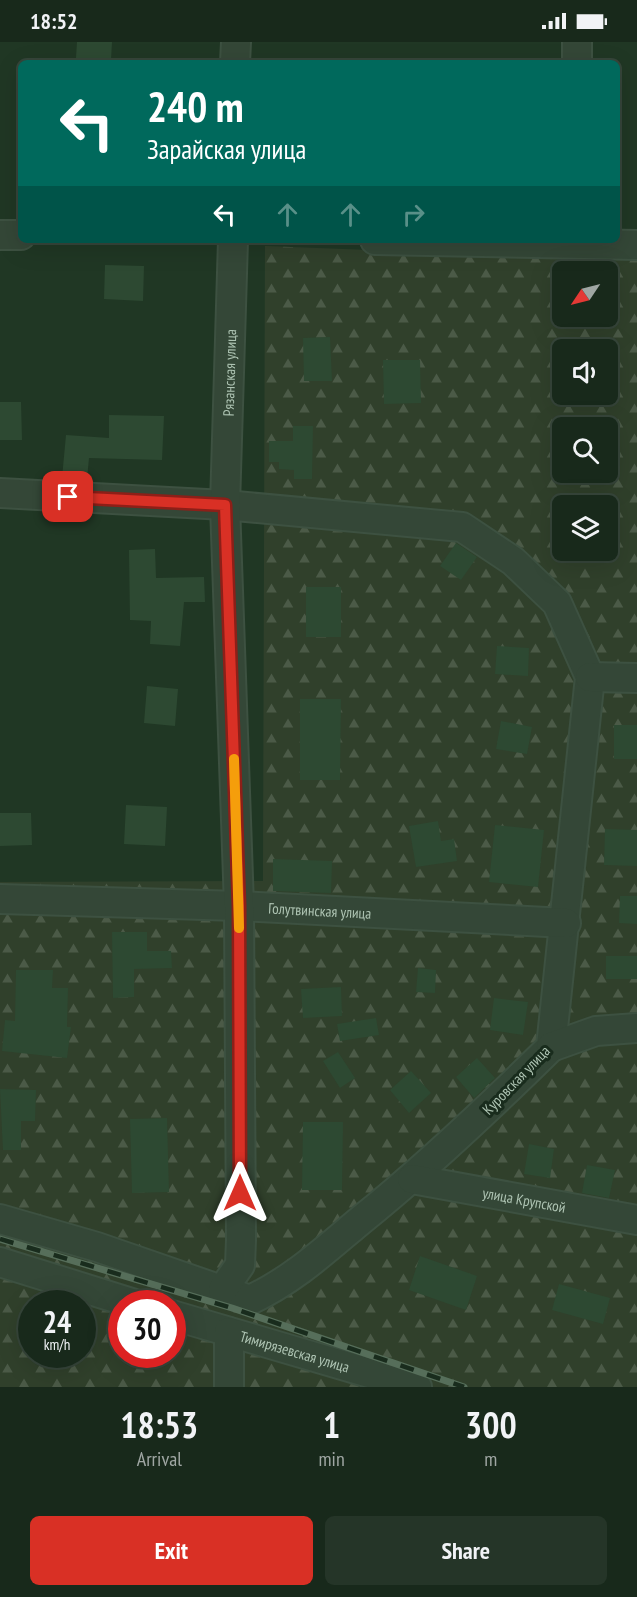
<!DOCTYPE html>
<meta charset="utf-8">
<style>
body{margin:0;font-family:"PT Sans Narrow",sans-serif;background:#253528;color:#f1f3f6;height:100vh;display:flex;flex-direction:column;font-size:22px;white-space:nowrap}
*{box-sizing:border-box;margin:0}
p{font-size:20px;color:#9fa6a3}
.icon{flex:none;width:33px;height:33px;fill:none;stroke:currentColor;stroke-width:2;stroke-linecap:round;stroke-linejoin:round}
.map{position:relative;height:1345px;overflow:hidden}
.side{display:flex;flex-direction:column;background:#18291b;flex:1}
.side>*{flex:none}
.banner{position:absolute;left:18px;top:18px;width:602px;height:183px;border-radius:9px;box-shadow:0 6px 24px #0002,0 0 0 2px #36453a;background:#00695c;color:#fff;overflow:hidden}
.needle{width:39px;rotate:235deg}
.buttons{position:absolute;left:552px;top:219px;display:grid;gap:12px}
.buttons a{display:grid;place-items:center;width:66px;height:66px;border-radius:9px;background:#18291b;box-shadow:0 6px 24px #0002,0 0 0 2px #36453a;font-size:30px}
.speed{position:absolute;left:18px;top:1248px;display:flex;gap:12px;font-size:30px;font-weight:700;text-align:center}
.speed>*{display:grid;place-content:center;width:78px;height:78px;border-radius:50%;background:#18291b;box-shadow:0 6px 24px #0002,0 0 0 2px #36453a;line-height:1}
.speed small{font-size:15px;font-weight:400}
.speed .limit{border:9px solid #d22;background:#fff;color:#111}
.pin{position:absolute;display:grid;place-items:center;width:51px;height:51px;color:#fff;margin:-26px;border-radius:12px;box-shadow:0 3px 9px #0006}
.me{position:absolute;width:66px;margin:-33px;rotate:0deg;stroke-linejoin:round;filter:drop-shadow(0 0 4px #0008)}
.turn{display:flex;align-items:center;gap:21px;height:126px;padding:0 30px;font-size:27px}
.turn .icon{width:78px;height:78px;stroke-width:2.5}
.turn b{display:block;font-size:42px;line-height:51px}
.lanes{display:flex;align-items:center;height:57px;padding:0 30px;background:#0003;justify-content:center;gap:30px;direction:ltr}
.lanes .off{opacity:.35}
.eta{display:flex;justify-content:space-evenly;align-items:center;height:102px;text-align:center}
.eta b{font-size:36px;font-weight:700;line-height:42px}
.button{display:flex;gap:12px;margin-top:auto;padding:12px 30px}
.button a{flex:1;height:69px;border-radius:9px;background:#d93025;color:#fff;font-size:24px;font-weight:700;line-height:69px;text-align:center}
.button a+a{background:#253528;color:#f1f3f6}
.status{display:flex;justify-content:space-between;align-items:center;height:42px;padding:0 30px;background:#18291b;direction:ltr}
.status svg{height:16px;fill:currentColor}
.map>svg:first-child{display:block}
</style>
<div class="status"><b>18:52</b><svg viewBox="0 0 49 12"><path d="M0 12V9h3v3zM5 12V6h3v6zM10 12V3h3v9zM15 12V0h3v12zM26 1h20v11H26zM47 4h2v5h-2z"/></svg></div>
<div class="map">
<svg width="637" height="1345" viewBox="0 0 637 1345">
<defs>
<pattern id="forest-firs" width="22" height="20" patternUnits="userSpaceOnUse" patternTransform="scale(1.5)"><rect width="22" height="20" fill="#30402b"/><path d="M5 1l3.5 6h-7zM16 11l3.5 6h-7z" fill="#4b5a47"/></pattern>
</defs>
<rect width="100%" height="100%" fill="#203724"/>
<path fill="url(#forest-firs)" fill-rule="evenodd" d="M265,204l284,11 88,-2v1132h-637v-505l263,-1zM562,230h46v44h-46zM562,308h46v44h-46zM562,386h46v44h-46zM562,464h46v44h-46zM32,1262h50v50h-50zM122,1262h50v50h-50z"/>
<path fill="#2d4932" d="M77,0h35l-1,18 -35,-2z
M105,223l39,1 -1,35 -39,-2z
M330,295l2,44h-28l-1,-43z
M383,318h37l1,43 -37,1z
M0,360h21l1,38h-22z
M109,373l55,1 -2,44 -73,-2 -2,21 -25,-1 4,-43 43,3z
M293,384h20l-1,53h-18v-9l-15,-1v-7h-10v-21h24z
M456,501l21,14 -16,23 -21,-14z
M155,507l1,29 48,-1 1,25h-21l-4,44 -30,-2 1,-23 -21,-1 -1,-70z
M306,545h35v50h-35z
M497,604l32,2 -1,28 -33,-2z
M147,644l31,3 -3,37 -31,-3z
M300,657h41l-1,81h-40z
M501,679l31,6 -5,27 -31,-5z
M614,683h23v34h-23z
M126,763l41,2 -2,39 -41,-2z
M0,771h31l1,32 -32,1z
M438,779l3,20 13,-2 3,22 -41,6 -7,-41z
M495,783l49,5 -6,57 -49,-5z
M605,787l32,1v36l-33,-1z
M273,817l59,2 -1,32 -58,-2z
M620,854h17v28l-18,-1z
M112,890h35v19h24l1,17 -38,1v28l-21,1z
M606,914h31v23h-31z
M418,926l18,2 -1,23 -19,-1z
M16,928h37l-1,18h16l-1,39h4l-4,31 -65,-7 3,-31 10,1z
M341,945l1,29 -39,2 -2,-29z
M494,956l34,4 -5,33 -33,-5z
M376,976l3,17 -39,6 -3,-17z
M338,1010l17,26 -15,10 -17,-27z
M477,1016l18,20 -21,20 -18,-21z
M411,1029l20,22 -22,20 -19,-23z
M0,1047l36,1 -1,31h-14v29h-18z
M167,1076l2,74 -37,1 -2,-74z
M303,1080h40l-1,68h-40z
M529,1102l25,5 -4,29 -26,-4z
M587,1123l28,5 -6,28 -27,-5z
M420,1214l57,20 -11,34 -57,-20z
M559,1242l51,14 -7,26 -51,-14z"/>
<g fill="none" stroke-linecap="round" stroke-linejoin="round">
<g stroke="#3d5141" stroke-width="32">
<g id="minor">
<path d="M235,21l1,-21"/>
<path d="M577,21v-21"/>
<path d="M0,193h21"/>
<path d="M375,198l262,5"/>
<path d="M0,451l225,12 237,22 51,34 44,42 33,74 -39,370c-61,60 -123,119 -190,173 -36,30 -68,60 -111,80l-153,-53 -97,-28"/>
<path d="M590,635l47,1"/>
<path id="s1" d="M0,857l239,7 327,17"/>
<path d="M551,1005l45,-16 41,-3"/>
<path id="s2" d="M412,1137l225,41"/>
<path d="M0,1220l135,42"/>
<path id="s3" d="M223,1247l17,-24 1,-25 -2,-334 -14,-401 8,-265"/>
<path id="s4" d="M172,1273l245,72"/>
<path d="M229,1345v-55"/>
</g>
</g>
<use href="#minor" stroke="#344737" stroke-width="28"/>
<g stroke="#566e5a" stroke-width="7">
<path id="rail" d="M0,1197l232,69 232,79"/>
</g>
<use href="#rail" stroke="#192c1d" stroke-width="4.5" stroke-dasharray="14" stroke-linecap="butt"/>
</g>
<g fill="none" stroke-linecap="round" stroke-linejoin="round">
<g stroke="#8d1f18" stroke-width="15">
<path id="route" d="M68,455l157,8 14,401 1,287"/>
</g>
<use href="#route" stroke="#d93025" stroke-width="10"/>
<path stroke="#f59e0b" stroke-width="10" d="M234,717l5,169"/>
</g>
<g text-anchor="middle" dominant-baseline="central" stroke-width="6" stroke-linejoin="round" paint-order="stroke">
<g font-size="15" fill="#aec4b3" stroke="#192c1d">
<text stroke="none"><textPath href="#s3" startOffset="922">Рязанская улица</textPath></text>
<text stroke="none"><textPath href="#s1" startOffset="320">Голутвинская улица</textPath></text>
<text transform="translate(516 1038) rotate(-46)">Куровская улица</text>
<text stroke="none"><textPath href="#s2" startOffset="114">улица Крупской</textPath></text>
<text stroke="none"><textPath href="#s4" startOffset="128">Тимирязевская улица</textPath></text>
</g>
</g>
</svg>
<div class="buttons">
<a><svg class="needle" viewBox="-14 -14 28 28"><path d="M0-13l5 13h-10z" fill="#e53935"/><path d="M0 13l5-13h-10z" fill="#9fa6a3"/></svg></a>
<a><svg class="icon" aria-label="sound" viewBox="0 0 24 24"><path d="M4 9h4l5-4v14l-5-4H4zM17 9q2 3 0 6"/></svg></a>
<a><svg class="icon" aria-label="search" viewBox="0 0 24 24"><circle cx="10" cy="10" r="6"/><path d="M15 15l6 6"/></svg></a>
<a><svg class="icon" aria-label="layers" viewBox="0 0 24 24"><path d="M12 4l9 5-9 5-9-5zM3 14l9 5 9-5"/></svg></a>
</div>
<div class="speed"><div>24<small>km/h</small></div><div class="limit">30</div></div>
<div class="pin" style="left:68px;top:455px;background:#d93025"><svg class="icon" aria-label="arrive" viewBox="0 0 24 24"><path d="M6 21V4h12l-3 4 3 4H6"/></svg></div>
<svg class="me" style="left:240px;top:1151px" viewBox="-20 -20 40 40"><path d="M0-17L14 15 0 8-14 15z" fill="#d93025" stroke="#fff" stroke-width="4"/></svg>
<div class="banner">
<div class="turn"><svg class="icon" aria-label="left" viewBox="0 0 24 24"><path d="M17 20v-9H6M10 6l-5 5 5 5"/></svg><div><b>240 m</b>Зарайская улица</div></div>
<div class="lanes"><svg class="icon" aria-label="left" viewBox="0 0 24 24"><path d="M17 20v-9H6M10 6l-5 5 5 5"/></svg><svg class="icon off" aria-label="ahead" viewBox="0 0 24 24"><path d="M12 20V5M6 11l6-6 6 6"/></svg><svg class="icon off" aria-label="ahead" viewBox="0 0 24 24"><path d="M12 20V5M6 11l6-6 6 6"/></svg><svg class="icon off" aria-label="right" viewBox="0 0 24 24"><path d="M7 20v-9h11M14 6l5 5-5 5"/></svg></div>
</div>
</div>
<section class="side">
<div class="eta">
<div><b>18:53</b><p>Arrival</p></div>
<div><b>1</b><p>min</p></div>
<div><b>300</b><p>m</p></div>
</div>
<div class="button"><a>Exit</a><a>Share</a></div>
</section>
